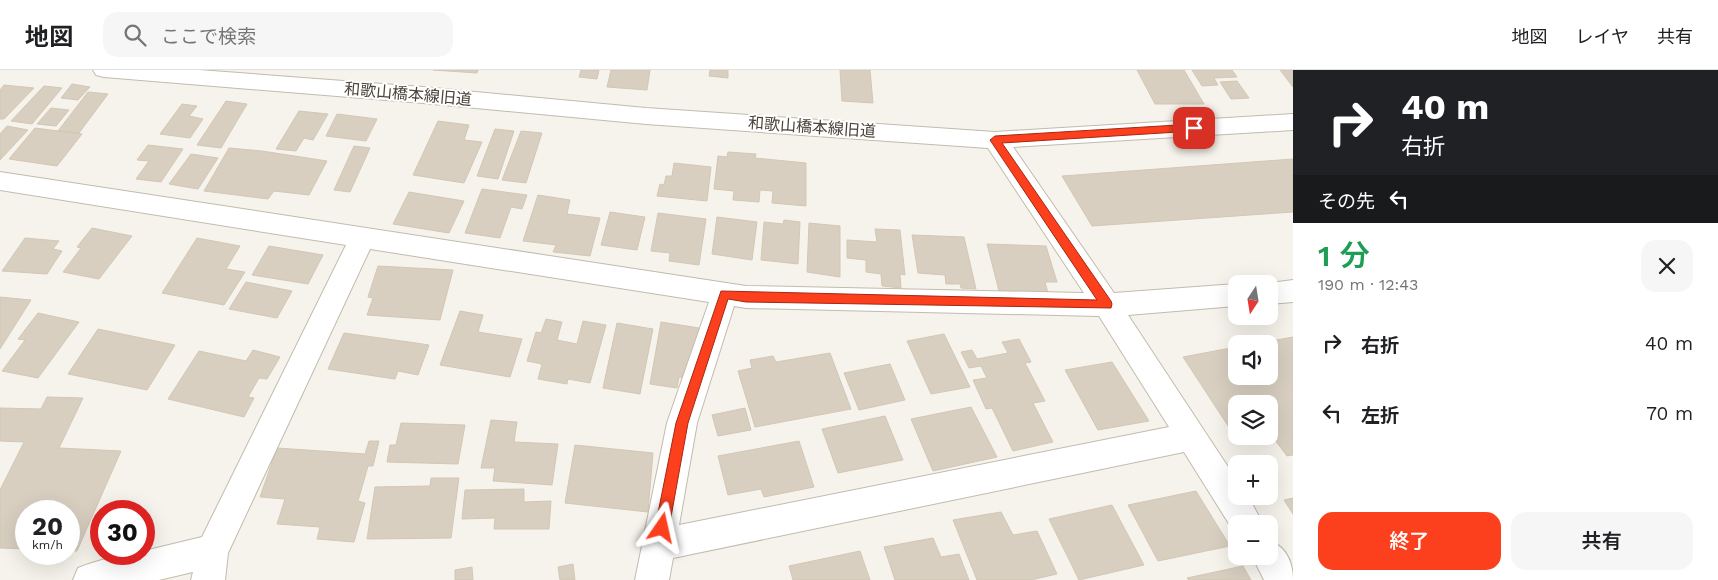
<!DOCTYPE html>
<html lang="ja">
<meta charset="utf-8">
<style>
body{margin:0;font-family:"Work Sans","Noto Sans JP",sans-serif;background:#f6f6f6;color:#202124;height:100vh;display:flex;flex-direction:column;font-size:19px;white-space:nowrap}
*{box-sizing:border-box;margin:0}
p{font-size:16px;color:#757577}
.icon{flex:none;width:28px;height:28px;fill:none;stroke:currentColor;stroke-width:2;stroke-linecap:round;stroke-linejoin:round}
.map{position:relative;flex:1;overflow:hidden}
.panel{display:flex;flex-direction:column;background:#fff;width:425px}
.panel>*{flex:none}
.hud{background:#202124;color:#fff;overflow:hidden}
.needle{width:32px;rotate:192deg}
.buttons{position:absolute;left:1228px;top:205px;display:grid;gap:10px}
.buttons a{display:grid;place-items:center;width:50px;height:50px;border-radius:10px;background:#fff;box-shadow:0 5px 20px #0002;font-size:25px}
.speed{position:absolute;left:15px;top:430px;display:flex;gap:10px;font-size:25px;font-weight:700;text-align:center}
.speed>*{display:grid;place-content:center;width:65px;height:65px;border-radius:50%;background:#fff;box-shadow:0 5px 20px #0002;line-height:1}
.speed small{font-size:12px;font-weight:400}
.speed .limit{border:8px solid #d22;background:#fff;color:#111}
.pin{position:absolute;display:grid;place-items:center;width:42px;height:42px;color:#fff;margin:-21px;border-radius:10px;box-shadow:0 2px 8px #0006}
.me{position:absolute;width:55px;margin:-28px;rotate:11deg;stroke-linejoin:round;filter:drop-shadow(0 0 4px #0008)}
.turn{display:flex;align-items:center;gap:18px;height:105px;padding:0 25px;font-size:22px}
.turn .icon{width:65px;height:65px;stroke-width:2.5}
.turn b{display:block;font-size:35px;line-height:42px}
.then{display:flex;align-items:center;height:48px;padding:0 25px;background:#0003;gap:10px;font-size:19px}
.round{display:grid;place-items:center;flex:none;width:52px;height:52px;border-radius:15px;background:#f6f6f6}
.summary{display:flex;align-items:center;justify-content:space-between;height:85px;padding:0 25px}
h1{font-size:30px;font-weight:600;line-height:38px;color:#1e9e55}
.button{display:flex;gap:10px;margin-top:auto;padding:10px 25px}
.button a{flex:1;height:58px;border-radius:15px;background:#fc3f1d;color:#fff;font-size:20px;font-weight:600;line-height:58px;text-align:center}
.button a+a{background:#f6f6f6;color:#202124}
ul{padding:0;list-style:none}
li{display:flex;align-items:center;gap:15px;height:70px;padding:0 25px}
li div{flex:1}
li b{display:block;font-size:19px}
li em{font-style:normal}
header{display:flex;align-items:center;gap:30px;box-sizing:border-box;height:70px;padding:0 25px;background:#fff;border-bottom:1px solid #e0e0e0}
header strong{font-size:24px}
nav{display:flex;gap:28px;margin-inline-start:auto;font-size:18px}
.search{width:350px;height:45px;background:#f6f6f6;display:flex;align-items:center;gap:12px;box-sizing:border-box;padding:0 18px;border-radius:15px;color:#757577;font-size:19px}
main{display:flex;flex:1;min-height:0}
.map>svg:first-child{display:block}
</style>
<header>
<strong>地図</strong>
<div class="search"><svg class="icon" aria-label="search" viewBox="0 0 24 24"><circle cx="10" cy="10" r="6"/><path d="M15 15l6 6"/></svg>ここで検索</div>
<nav><a>地図</a><a>レイヤ</a><a>共有</a></nav>
</header>
<main>
<div class="map">
<svg width="1293" height="510" viewBox="0 0 1293 510">
<rect width="100%" height="100%" fill="#f6f3ec"/>
<path fill="#d8cfc1" stroke="#d3c7b4" d="M433,0h45l-1,3z
M581,0h18l-2,9 -18,-2z
M611,0h39l-3,20 -40,-3z
M710,0h18v8l-19,-2z
M840,0h30l3,33 -31,-2z
M1137,0h47l20,34h-49z
M1192,0h40l5,7 -23,1 4,7 -16,1z
M1280,0h13v17z
M1237,11l12,17 -18,1 -11,-17z
M72,14l18,3 -12,13 -17,-2z
M4,15l30,3 -30,31h-4v-29z
M44,16l18,2 -30,36 -21,-3z
M88,22l20,2 -29,39 -21,-2z
M226,31l21,3 -26,44 -24,-3z
M182,34l15,2 -8,10 14,3 -13,19 -30,-4z
M51,38l18,2 -13,16 -19,-2z
M299,41l29,3 -15,26 -9,-2 -8,13 -20,-2z
M337,44l40,5 -11,22 -40,-5z
M438,51l31,4 -5,15 18,2 -18,41 -51,-8z
M7,56l21,4 -28,30v-26z
M35,58l47,6 -25,32 -48,-7z
M495,59l19,2 -16,48 -21,-3z
M521,61l21,2 -16,50 -24,-3z
M148,75l35,4 -22,33 -25,-3 13,-18 -12,-1z
M354,76l16,2 -20,44 -16,-2z
M229,78l33,3 65,10 -18,34 -35,-4 -6,8 -64,-8z
M728,82l28,2 -1,4 51,5v43l-34,-3 1,-12 -13,-1 -1,12 -26,-2 1,-9 -20,-2 4,-33 9,1z
M191,84l27,4 -20,31 -29,-5z
M1293,89v53l-201,14 -30,-50z
M674,93l37,4 -4,34 -50,-5 3,-12 4,1 2,-9h6z
M482,119l45,6 -5,14 -11,-2 -11,31 -35,-5z
M409,122l55,9 -15,32 -56,-9z
M538,125l32,5 -3,14 33,4 -10,38 -37,-4 3,-7 -33,-4z
M610,142l35,5 -8,33 -36,-5z
M658,143l48,6 -7,46 -30,-4 1,-8 -19,-2z
M717,147l40,5 -5,38 -40,-6z
M784,150l16,2 -2,42 -37,-4 3,-38 19,2z
M809,153l31,3v51l-33,-5z
M92,158l40,8 -33,43 -36,-7 18,-24 -4,-1z
M875,159l25,1 5,45 -5,-1 1,14 -19,-2 -1,-12 -15,-2v-12l-19,-2v-18l30,2z
M912,165l52,2 12,52 -15,-1 -1,-4h-14l-1,-9 -27,-2z
M25,168l34,3 -6,8 9,2 -15,23 -45,-3z
M197,168l43,8 -14,23 19,3 -21,33 -62,-12z
M987,174l59,2 11,36h-12l3,11 -49,-2z
M269,176l54,9 -15,29 -56,-9z
M378,196l75,4 -13,50 -73,-5 6,-17 -5,-1z
M246,212l46,9 -15,27 -48,-9z
M0,227l31,3 -31,49z
M460,241l23,4 -5,17 44,7 -12,38 -70,-12z
M38,243l41,9 -41,56 -36,-7 23,-31 -7,-1z
M546,249l16,3 -5,18 20,4 6,-23 23,4 -16,58 -22,-4 -1,5 -29,-5 4,-15 -15,-3 9,-29 5,1z
M661,252l38,6 -8,51 -12,-2 -2,11 -27,-4z
M617,253l36,6 -13,65 -37,-6z
M98,259l77,16 -28,45 -79,-16z
M344,263l65,9 20,3 -11,30 -20,-4 -3,8 -67,-10z
M944,264l26,53 -39,7 -24,-53z
M1293,267v118l-6,1 -15,-20h-3v-32h-33v32h32l-30,5 -55,-84 53,-10v29h33v-32h-14z
M1019,269l12,23 -6,1 20,38 -12,2 20,39 -40,9 -21,-43 -6,1 -13,-29 14,-2 -6,-12 -12,2 -8,-16 11,-2 5,9 31,-6 -6,-11z
M253,280l27,7 -13,22 -8,-1 -11,19 6,1 -10,19 -76,-18 31,-48 47,10z
M830,283l21,56 -96,18 -17,-56 14,-3 -2,-8 23,-4 3,6z
M1112,292l37,59 -51,9 -33,-60z
M890,294l15,36 -46,10 -15,-37z
M47,327l36,1 -24,50 62,3 -44,100h-8v-40h-43v38l-26,-1v-58l24,-48 -24,-1v-33l41,1z
M971,337l26,50 -64,14 -22,-52z
M745,338l6,22 -33,6 -6,-21z
M885,346l18,44 -65,13 -16,-44z
M491,350l26,2 -3,20 44,2 -6,41 -59,-4 2,-13h-14z
M401,353l64,2 -7,39 -71,-2 3,-17h6z
M369,371h10l-6,25h-5l-10,35 7,2 -11,39 -37,-3 3,-12 -43,-3 8,-25 -25,-2 17,-49 88,6z
M799,371l15,46 -50,10 -3,-8 -33,6 -10,-39z
M575,375l78,8 -5,59 -83,-9z
M431,408h28l-8,60 -84,1 8,-52 55,-1z
M524,419v13l27,-1 -2,28h-55l1,-11 -33,1 3,-29z
M1196,421l34,55 -72,15 -30,-56z
M1293,428v16l-9,-14z
M1112,435l32,60 -65,15 -30,-61z
M1001,442l12,23 24,-4 20,43 -26,6h-54l-24,-60z
M933,468l8,19 18,-3 10,26h-74l-11,-33z
M860,481l10,29h-77l-4,-14z
M573,494l2,16h-15l-2,-13z
M1243,496l8,14h-62l-2,-2z
M472,497l1,13h-18v-10z"/>
<g fill="none" stroke-linecap="round" stroke-linejoin="round">
<g stroke="#c2bbae" stroke-width="2">
<path id="minor" d="M93,0h106l224,17 223,21 349,24 298,-18v16l-280,17 101,146 122,-9v22l-108,9 108,164v17h12l15,28h-27v11l-52,-83 -511,106 -4,22h-34l32,-157 42,-121 -339,-53 -142,304 -3,27h-34l2,-8 -34,8h-86l5,-12c20,-8 44,-14 66,-14v-3l58,-14 144,-292 -346,-55v-18l746,114 338,7 -96,-145 -342,-24 -223,-21 -319,-26 -8,-2zM734,236l12,2 353,8 70,111 -490,98 18,-102z
M1293,210v22l-24,2v-20h-6z
M1269,470c17,7 24,22 24,40h-29l-12,-24h17z"/>
</g>
<use href="#minor" fill="#fff" fill-rule="evenodd"/>
</g>
<path fill="#fc3f1d" stroke="#a42913" d="M1194,54l5,4 -5,3 -192,12 109,158 1,3 -1,4 -365,-6 -18,-3 -40,124 -19,105 -2,5 -5,2 -5,-2 -2,-5 21,-105 45,-132 376,9 -107,-160 5,-4z"/>
<g text-anchor="middle" dominant-baseline="central" stroke-width="4" stroke-linejoin="round" paint-order="stroke">
<g font-size="16" fill="#4b4439" stroke="#fff">
<text transform="translate(408 24) rotate(5)">和歌山橋本線旧道</text>
<text transform="translate(812 57) rotate(4)">和歌山橋本線旧道</text>
</g>
</g>
</svg>
<div class="buttons">
<a><svg class="needle" viewBox="-14 -14 28 28"><path d="M0-13l5 13h-10z" fill="#e53935"/><path d="M0 13l5-13h-10z" fill="#757577"/></svg></a>
<a><svg class="icon" aria-label="sound" viewBox="0 0 24 24"><path d="M4 9h4l5-4v14l-5-4H4zM17 9q2 3 0 6"/></svg></a>
<a><svg class="icon" aria-label="layers" viewBox="0 0 24 24"><path d="M12 4l9 5-9 5-9-5zM3 14l9 5 9-5"/></svg></a>
<a>+</a>
<a>−</a>
</div>
<div class="speed"><div>20<small>km/h</small></div><div class="limit">30</div></div>
<div class="pin" style="left:1194px;top:58px;background:#d93025"><svg class="icon" aria-label="arrive" viewBox="0 0 24 24"><path d="M6 21V4h12l-3 4 3 4H6"/></svg></div>
<svg class="me" style="left:662px;top:458px" viewBox="-20 -20 40 40"><path d="M0-17L14 15 0 8-14 15z" fill="#fc3f1d" stroke="#fff" stroke-width="4"/></svg>
</div>
<section class="panel">
<div class="hud">
<div class="turn"><svg class="icon" aria-label="right" viewBox="0 0 24 24"><path d="M7 20v-9h11M14 6l5 5-5 5"/></svg><div><b>40 m</b>右折</div></div>
<div class="then">その先<svg class="icon" aria-label="left" viewBox="0 0 24 24"><path d="M17 20v-9H6M10 6l-5 5 5 5"/></svg></div>
</div>
<div class="summary"><div><h1>1 分</h1><p>190 m · 12:43</p></div><a class="round"><svg class="icon" aria-label="close" viewBox="0 0 24 24"><path d="M6 6l12 12M18 6L6 18"/></svg></a></div>
<ul>
<li><svg class="icon" aria-label="right" viewBox="0 0 24 24"><path d="M7 20v-9h11M14 6l5 5-5 5"/></svg><div><b>右折</b></div><em>40 m</em></li>
<li><svg class="icon" aria-label="left" viewBox="0 0 24 24"><path d="M17 20v-9H6M10 6l-5 5 5 5"/></svg><div><b>左折</b></div><em>70 m</em></li>
</ul>
<div class="button"><a>終了</a><a>共有</a></div>
</section>
</main>
